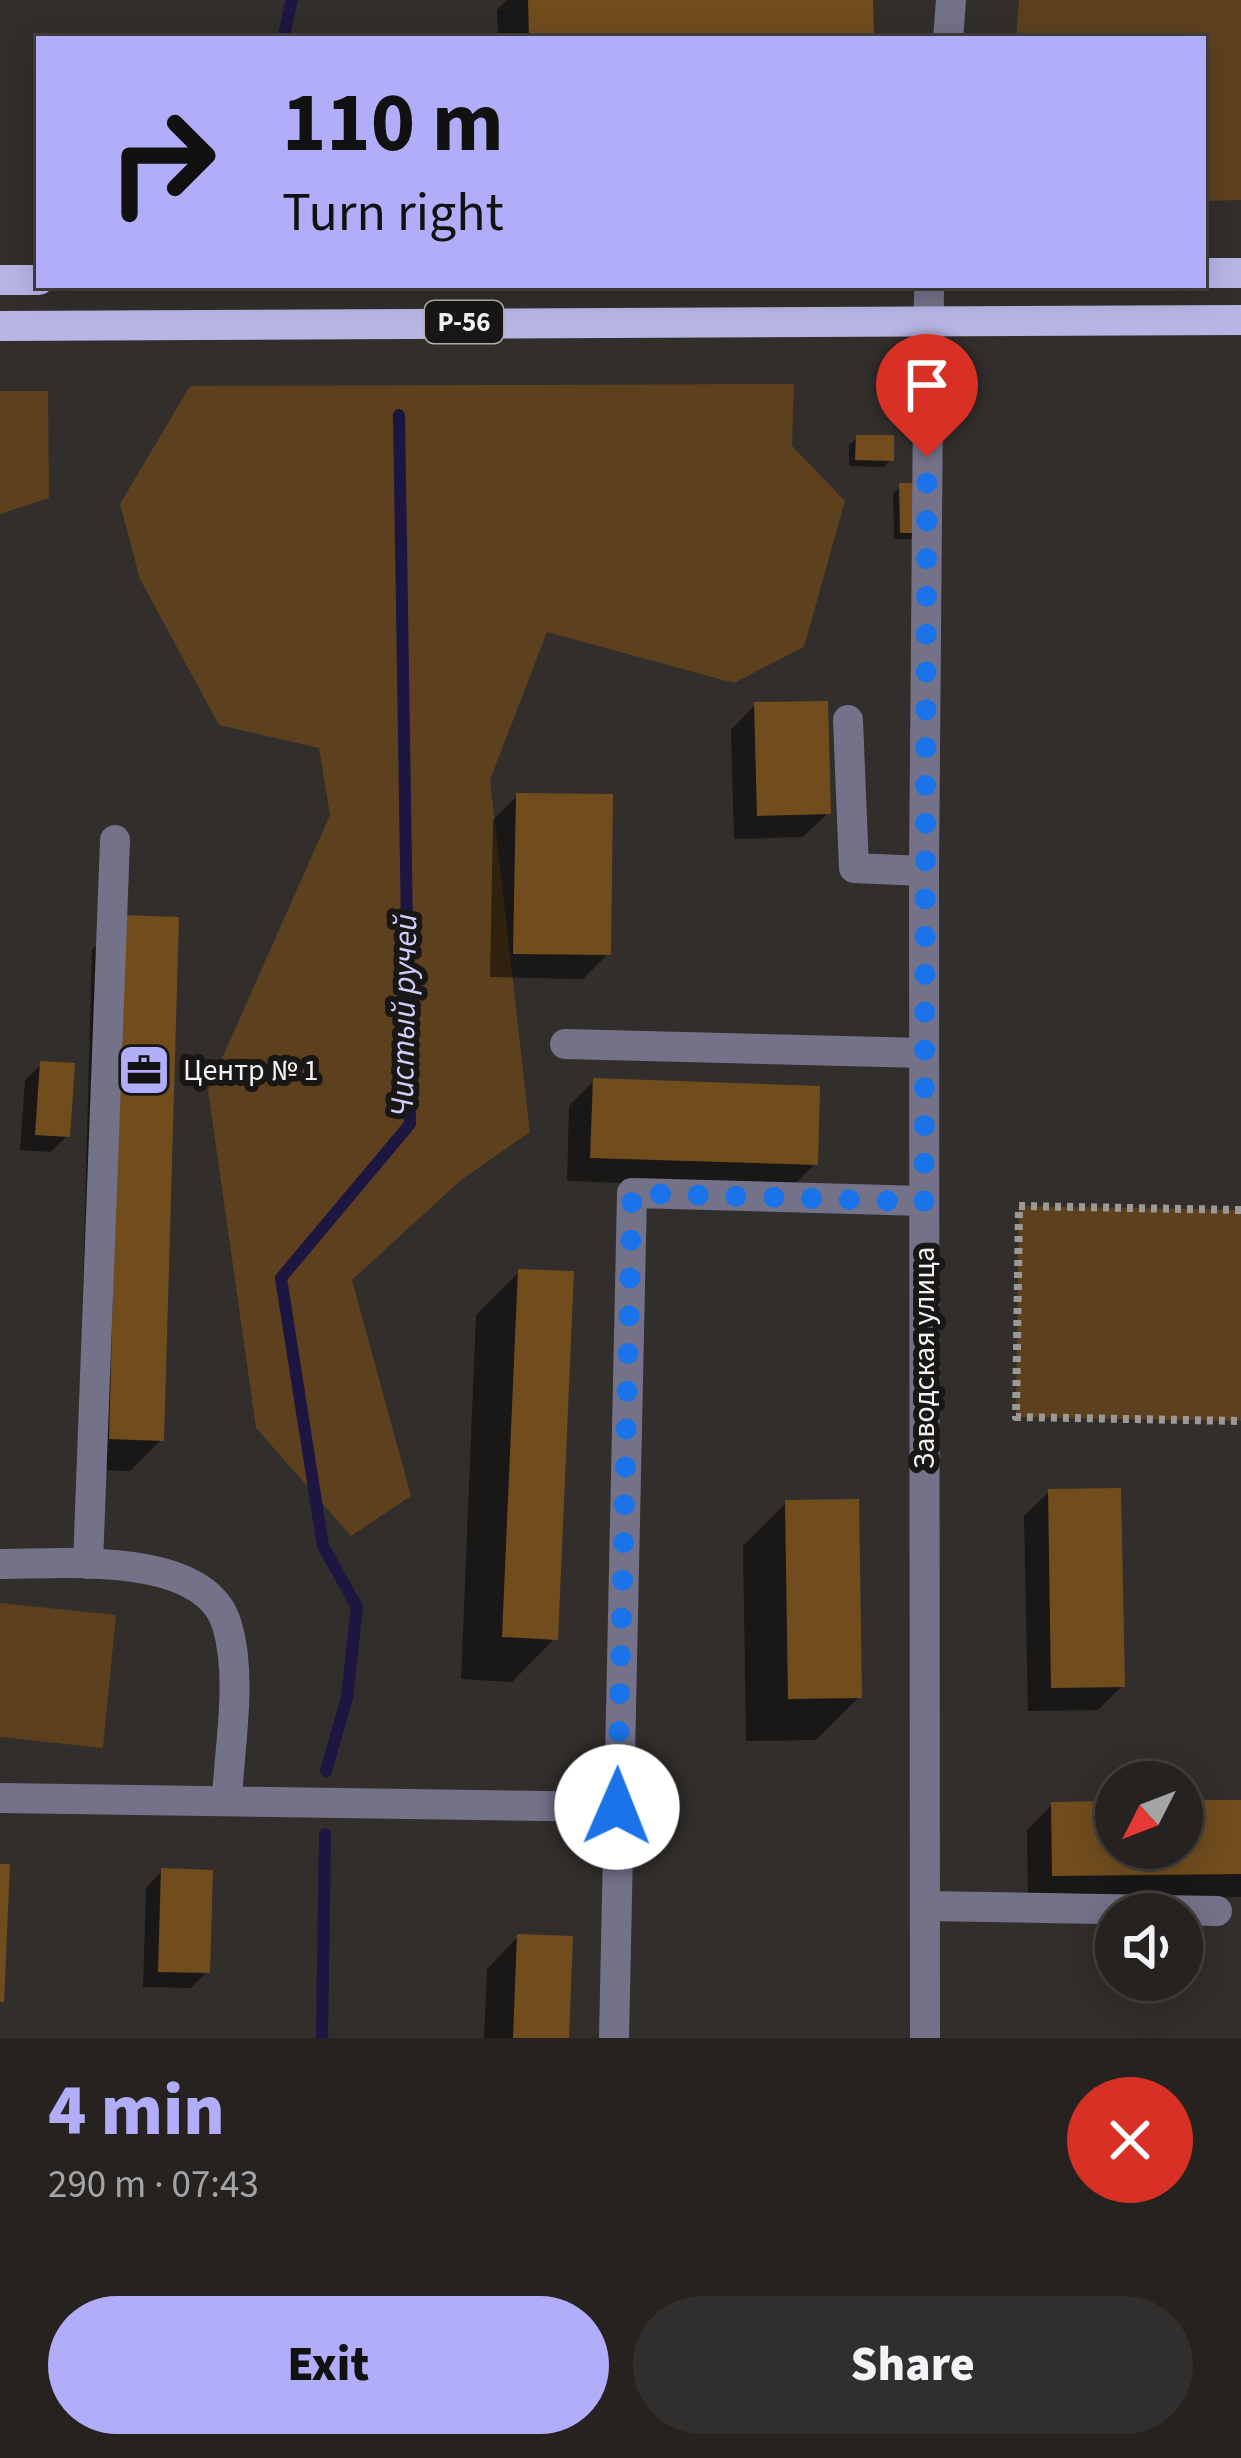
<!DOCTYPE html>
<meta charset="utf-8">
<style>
body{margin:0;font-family:"Source Sans 3",sans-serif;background:#312f2d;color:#f1f3f6;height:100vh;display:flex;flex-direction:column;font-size:45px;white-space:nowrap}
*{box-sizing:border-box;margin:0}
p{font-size:39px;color:#a3a4a5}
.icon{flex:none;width:66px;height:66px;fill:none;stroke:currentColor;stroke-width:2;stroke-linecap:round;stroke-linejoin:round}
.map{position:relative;height:2038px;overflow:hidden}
.details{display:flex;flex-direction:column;background:#252220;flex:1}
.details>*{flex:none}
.banner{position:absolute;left:36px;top:36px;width:1170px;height:252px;border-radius:0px;box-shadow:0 6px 30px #0003,0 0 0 3px #423f3e;background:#b2adf9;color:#111;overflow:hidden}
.needle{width:78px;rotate:228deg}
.fabs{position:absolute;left:1095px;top:1761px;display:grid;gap:24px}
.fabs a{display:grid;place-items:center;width:108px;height:108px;border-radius:50%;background:#252220;box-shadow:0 6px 30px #0003,0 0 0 3px #423f3e;font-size:60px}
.pin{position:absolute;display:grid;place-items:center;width:102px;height:102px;color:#fff;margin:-123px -51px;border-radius:50% 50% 50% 0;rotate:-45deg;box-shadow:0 0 12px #0007}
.pin .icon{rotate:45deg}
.me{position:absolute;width:132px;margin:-66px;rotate:1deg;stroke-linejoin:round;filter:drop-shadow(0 0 9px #0008)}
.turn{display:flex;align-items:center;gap:42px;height:252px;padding:0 48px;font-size:54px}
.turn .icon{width:156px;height:156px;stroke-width:2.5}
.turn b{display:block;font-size:84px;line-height:102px}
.round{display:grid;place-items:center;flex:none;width:126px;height:126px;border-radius:63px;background:#312f2d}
.headline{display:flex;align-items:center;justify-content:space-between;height:204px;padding:0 48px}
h1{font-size:72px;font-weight:800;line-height:90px;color:#b2adf9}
.primary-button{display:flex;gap:24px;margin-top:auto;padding:24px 48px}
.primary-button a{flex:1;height:138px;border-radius:72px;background:#b2adf9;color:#111;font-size:48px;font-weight:800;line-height:138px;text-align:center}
.primary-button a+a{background:#312f2d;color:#f1f3f6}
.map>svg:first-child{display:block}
</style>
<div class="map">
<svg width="1241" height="2038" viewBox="0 0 1241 2038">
<rect width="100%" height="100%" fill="#312e2b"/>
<path fill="#5d411f" d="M1019,0h222v200l-38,1v-162h-187z
M794,384l-2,62 53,55 -41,146 -70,36 -187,-51 -57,148 40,352 -69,48 -109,100 59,216 -60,40 -95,-108 -48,-338 122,-275 -11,-67 -100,-23 -79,-146 -20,-75 70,-118z
M0,391h48l1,107 -49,16z
M1019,1206l222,4v211l-225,-4z
M0,1603l116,12 -13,133 -103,-11z"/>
<path fill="#0007" d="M507,0h363v39h-372l-1,-29z
M857,438l34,21 -7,8 -35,-1v-21z
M901,486l17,46 -7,7h-17l-1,-45z
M755,705l73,108 -25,24 -69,2 -3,-109z
M517,796l91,158 -25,25 -93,-2 3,-157z
M124,918l37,522 -31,31 -52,-1 14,-520z
M42,1064l25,72 -16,16 -31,-2 5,-70z
M594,1081l221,83 -25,25 -223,-8 2,-75z
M519,1272l36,366 -43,44 -51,-3 15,-364z
M1049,1492l73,194 -24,24 -70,1 -4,-195z
M786,1503l73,194 -43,43 -70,1 -3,-195z
M1182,1803h59v94l-213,3 -1,-70 25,-25 64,-1v44h66z
M162,1871l45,101 -16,16 -48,-1 3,-99z
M518,1937l48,101h-82l3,-69z"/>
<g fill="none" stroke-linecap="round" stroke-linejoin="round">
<path stroke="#1d1641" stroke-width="12" d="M283,39l9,-39
M326,1771l21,-74 10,-90 -34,-61 -42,-268 129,-154 -11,-709
M322,2038l3,-204"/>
</g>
<path fill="#714d1e" d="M528,0h345l1,39h-345z
M856,435h38v26l-39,-1z
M899,483h21l1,50h-21z
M828,701l3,113 -74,2 -3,-114z
M516,793l97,1 -2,161 -98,-1z
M123,915l56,2 -15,524 -55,-2z
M40,1061l35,2 -5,74 -35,-2z
M593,1078l227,8 -2,79 -228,-7z
M518,1269l56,2 -16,369 -56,-3z
M1121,1488l4,199 -74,1 -3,-199z
M859,1499l3,199 -74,1 -3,-199z
M1182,1800h59v74l-189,2 -1,-74 65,-1v47h66z
M0,1864h10l-6,138h-4z
M161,1868l52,2 -3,103 -52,-1z
M517,1934l56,2 -4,102h-56z"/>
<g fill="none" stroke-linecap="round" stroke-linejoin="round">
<path stroke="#9b9896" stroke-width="8" stroke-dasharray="6 6" stroke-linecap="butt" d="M1241,1210l-222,-4 -3,211 225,4"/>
<path stroke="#737289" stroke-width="30" d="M948,39l3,-39
M848,720l6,148 70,3
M565,1044l359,9
M0,1564c62,0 205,-14 227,61 16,54 2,121 0,176
M88,1564l27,-724
M0,1798l617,9
M925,1906l292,5
M614,2038l18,-845 292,8
M925,2038l-1,-1167 5,-586"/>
<path stroke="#b7b5e4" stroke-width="30" d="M1203,273h38
M0,280h39
M0,326l1241,-6"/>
</g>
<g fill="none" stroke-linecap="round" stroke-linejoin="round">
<path stroke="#1a73e8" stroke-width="21" stroke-dasharray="0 37.8" d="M617,1807l15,-614 292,9 3,-745"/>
</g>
<defs>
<g id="office-square" transform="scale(2.7)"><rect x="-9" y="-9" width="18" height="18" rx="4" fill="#b2adf9" stroke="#181715"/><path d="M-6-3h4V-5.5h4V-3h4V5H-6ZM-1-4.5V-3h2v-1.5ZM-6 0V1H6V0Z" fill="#111"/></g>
</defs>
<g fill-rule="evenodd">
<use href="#office-square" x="144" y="1070"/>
</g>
<g text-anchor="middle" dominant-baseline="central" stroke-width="12" stroke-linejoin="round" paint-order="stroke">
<rect fill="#181715" stroke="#b2b0ae" stroke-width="3" x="425" y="301" width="78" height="42" rx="9"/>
<g font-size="27" font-weight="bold" fill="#f4f2f0">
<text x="464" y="322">Р-56</text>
</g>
<g font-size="30" fill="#f4f2f0" stroke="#181715" text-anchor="start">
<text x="183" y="1070">Центр № 1</text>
</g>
<g font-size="30" fill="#f4f2f0" stroke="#181715">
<text transform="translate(924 1358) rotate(-90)">Заводская улица</text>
</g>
<g font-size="33" font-style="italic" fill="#d0cefd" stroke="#181715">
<text transform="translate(404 1015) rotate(-89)">Чистый ручей</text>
</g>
</g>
</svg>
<div class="fabs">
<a><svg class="needle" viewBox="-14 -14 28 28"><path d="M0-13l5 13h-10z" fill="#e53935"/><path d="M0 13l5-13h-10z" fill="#a3a4a5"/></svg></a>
<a><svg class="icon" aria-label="sound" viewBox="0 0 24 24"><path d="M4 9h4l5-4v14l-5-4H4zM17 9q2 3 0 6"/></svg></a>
</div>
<div class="pin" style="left:927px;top:457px;background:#d93025"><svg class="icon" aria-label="arrive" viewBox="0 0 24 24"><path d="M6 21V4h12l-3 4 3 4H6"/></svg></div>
<svg class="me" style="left:617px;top:1807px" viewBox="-20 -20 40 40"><circle r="19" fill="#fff"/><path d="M0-13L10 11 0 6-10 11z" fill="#1a73e8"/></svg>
<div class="banner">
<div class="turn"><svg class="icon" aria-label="right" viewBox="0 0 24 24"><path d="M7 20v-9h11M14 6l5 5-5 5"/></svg><div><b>110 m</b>Turn right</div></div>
</div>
</div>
<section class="details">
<div class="headline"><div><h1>4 min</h1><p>290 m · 07:43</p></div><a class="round" style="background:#d93025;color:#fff"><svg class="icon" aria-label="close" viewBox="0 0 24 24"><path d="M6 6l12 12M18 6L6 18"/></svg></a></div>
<div class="primary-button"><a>Exit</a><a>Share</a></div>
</section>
